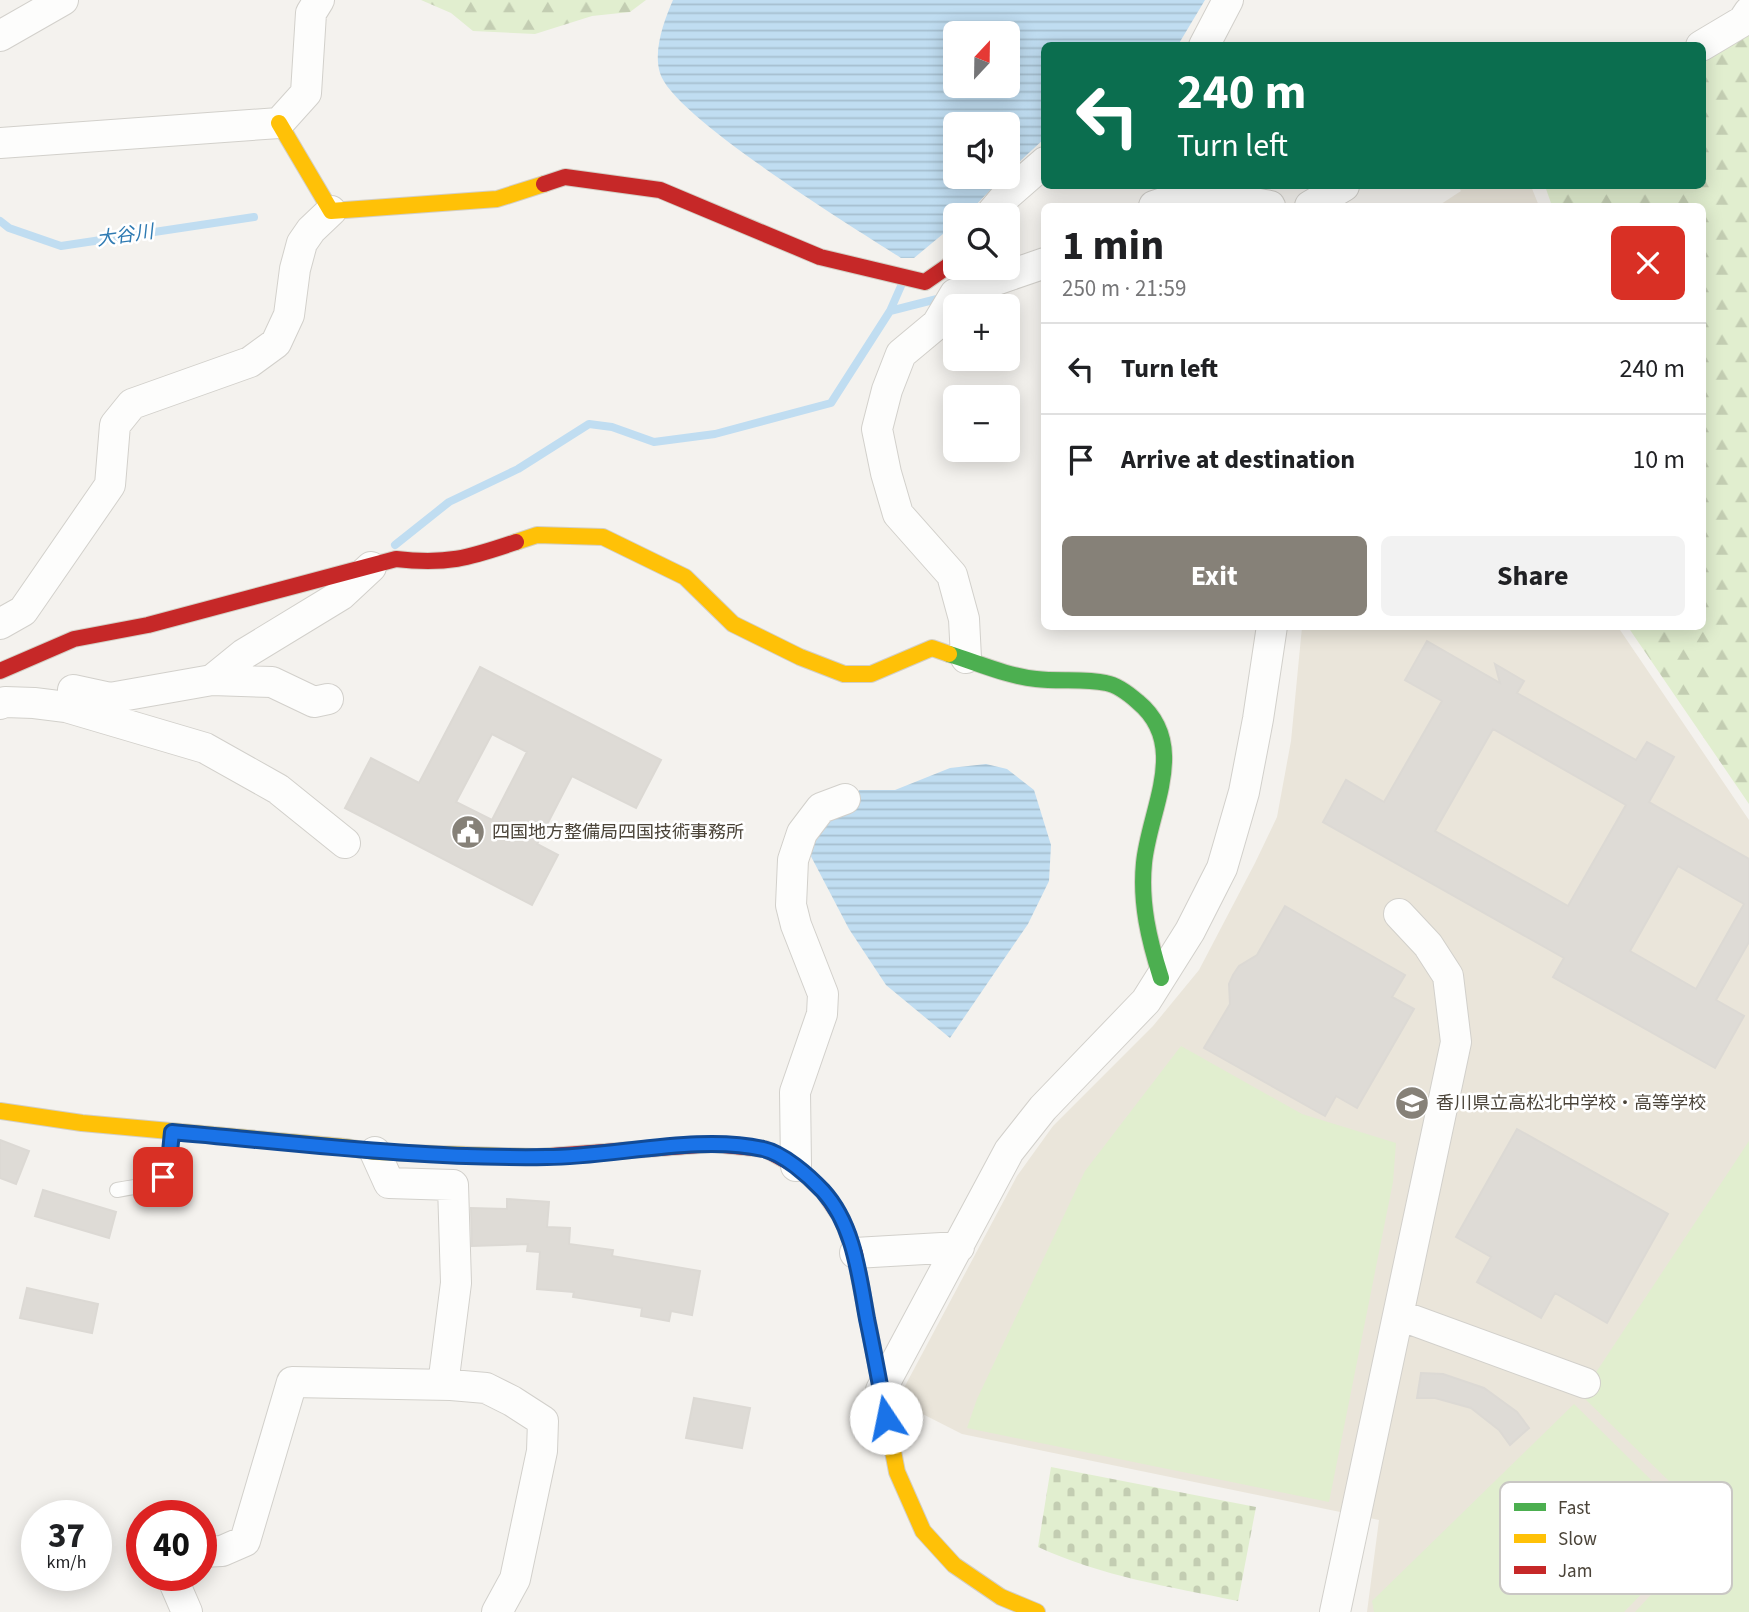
<!DOCTYPE html>
<meta charset="utf-8">
<style>
body{margin:0;font-family:"Source Sans 3","Noto Sans JP",sans-serif;background:#f2f2f2;color:#202124;height:100vh;display:flex;flex-direction:column;font-size:26px;white-space:nowrap}
*{box-sizing:border-box;margin:0}
p{font-size:23px;color:#757577}
.icon{flex:none;width:38px;height:38px;fill:none;stroke:currentColor;stroke-width:2;stroke-linecap:round;stroke-linejoin:round}
.map{position:relative;flex:1;overflow:hidden}
.side{position:absolute;left:1041px;top:203px;width:665px;height:427px;display:flex;flex-direction:column;background:#fff;border-radius:10px;box-shadow:0 4px 18px #0003}
.side>*{flex:none}
.hud{position:absolute;left:1041px;top:42px;width:665px;height:147px;border-radius:10px;box-shadow:0 4px 18px #0003;background:#0b6e4f;color:#fff;overflow:hidden}
.needle{width:46px;rotate:22deg}
.buttons{position:absolute;left:943px;top:21px;display:grid;gap:14px}
.buttons a{display:grid;place-items:center;width:77px;height:77px;border-radius:10px;background:#fff;box-shadow:0 4px 18px #0003;font-size:35px}
.speed{position:absolute;left:21px;top:1500px;display:flex;gap:14px;font-size:35px;font-weight:700;text-align:center}
.speed>*{display:grid;place-content:center;width:91px;height:91px;border-radius:50%;background:#fff;box-shadow:0 4px 18px #0003;line-height:1}
.speed small{font-size:18px;font-weight:400}
.speed .limit{border:10px solid #d22;background:#fff;color:#111}
.pin{position:absolute;display:grid;place-items:center;width:60px;height:60px;color:#fff;margin:-30px;border-radius:14px;box-shadow:0 4px 10px #0006}
.me{position:absolute;width:77px;margin:-38px;rotate:349deg;stroke-linejoin:round;filter:drop-shadow(0 0 5px #0008)}
.turn{display:flex;align-items:center;gap:24px;height:147px;padding:0 21px;font-size:32px}
.turn .icon{width:91px;height:91px;stroke-width:2.5}
.turn b{display:block;font-size:49px;line-height:60px}
.round{display:grid;place-items:center;flex:none;width:74px;height:74px;border-radius:10px;background:#f2f2f2}
.overview{display:flex;align-items:center;justify-content:space-between;height:119px;padding:0 21px}
h1{font-size:42px;font-weight:700;line-height:52px}
.cta{display:flex;gap:14px;margin-top:auto;padding:14px 21px}
.cta a{flex:1;height:80px;border-radius:10px;background:#868178;color:#fff;font-size:28px;font-weight:700;line-height:80px;text-align:center}
.cta a+a{background:#f2f2f2;color:#202124}
ul{padding:0;list-style:none}
li{display:flex;align-items:center;gap:21px;height:91px;padding:0 21px;border-top:2px solid #e0e0e0}
li div{flex:1}
li b{display:block;font-size:26px}
li em{font-style:normal}
.map>svg:first-child{display:block}
</style>
<div class="map">
<svg width="1749" height="1612" viewBox="0 0 1749 1612">
<defs>
<pattern id="forest-firs" width="22" height="20" patternUnits="userSpaceOnUse" patternTransform="scale(1.75)"><rect width="22" height="20" fill="#e1eecf"/><path d="M5 1l3.5 6h-7zM16 11l3.5 6h-7z" fill="#c3cdb2"/></pattern>
<pattern id="cemetery-stones" width="16" height="16" patternUnits="userSpaceOnUse" patternTransform="scale(1.75)"><rect width="16" height="16" fill="#e1eecf"/><path d="M2 7V4a2 2 0 0 1 4 0v3zM10 15v-3a2 2 0 0 1 4 0v3z" fill="#c3cdb2"/></pattern>
<pattern id="water-rules" width="6" height="5" patternUnits="userSpaceOnUse" patternTransform="scale(1.75)"><rect width="6" height="5" fill="#c0ddf1"/><path d="M0 2.5h6" fill="none" stroke="#a6bfcf"/></pattern>
</defs>
<rect width="100%" height="100%" fill="#f4f2ee"/>
<path fill="#eae5da" d="M1458,186h73l8,20h-101l23,-15z
M1302,627h316l131,193v792h-382l12,-92 -417,-86 -65,-33 120,-225 36,-50 100,-100 46,-56 56,-107 22,-46 14,-76z"/>
<path fill="url(#forest-firs)" d="M421,0h225l-16,12 -38,4 -57,18 -62,-3 -22,-18z
M1749,0v804l-121,-177 75,-1v-420h-151l-7,-20h158v-134z"/>
<path fill="url(#cemetery-stones)" d="M1051,1467l205,40 -18,94c-68,-14 -137,-25 -200,-54z"/>
<path fill="#e1eecf" d="M1181,1046l121,68 94,29 -3,39 -64,320 -362,-74 10,-29 108,-228z
M1749,1141v471h-114l80,-86 -134,-131z
M1574,1404l129,127 -79,81h-250l-2,-11z"/>
<path fill="url(#water-rules)" fill-rule="evenodd" d="M673,0h532l-27,45 -133,1v92l-37,34v-48h-52v53h47l-37,38h-10l-1,9 -41,34h-13c-45,-29 -229,-142 -241,-185 -7,-23 4,-52 13,-73zM956,33h52v53h-52z
M986,764l21,5 27,21 17,55 -2,36 -21,43 -78,114 -64,-53 -37,-56 -45,-86 20,-28 32,-5 3,-20h36l55,-22z"/>
<g fill="none" stroke-linecap="round" stroke-linejoin="round">
<path stroke="#c0ddf1" stroke-width="8" d="M0,221l9,7 52,18 193,-29
M890,311l11,-25
M395,545l54,-43 69,-33 71,-45 23,3 42,15 61,-8 116,-31 59,-92 47,-12"/>
</g>
<path fill="#dedbd6" stroke="#dcd9d4" stroke-width="2" fill-rule="evenodd" d="M1427,641l73,42 -5,-19 29,17 -7,12 119,67 11,-18 27,15 -25,45 100,57v83l-33,58 28,16 -29,52 -162,-91 11,-19 -241,-136 23,-42 38,22 58,-101 -37,-21zM1493,729l133,76 -58,101 -133,-75zM1678,866l66,38 -48,85 -66,-38z
M480,667l181,93 -25,48 -64,-32 -35,68 21,11 -26,50 -187,-97 26,-50 48,25zM492,734l35,18 -35,68 -36,-18z
M1285,906l120,69 -13,22 22,12 -57,99 -21,-12 -11,20 -121,-68 26,-44 -1,-20 4,-9 6,-9 18,-11z
M1517,1129l151,85 -61,109 -52,-30 -14,25 -64,-36 14,-25 -35,-20z
M0,1140l29,11 -13,33 -16,-6z
M43,1190l73,22 -7,26 -74,-22z
M507,1199l42,3 -2,25 23,1 -1,16 44,6 -1,6 88,15 -8,44 -21,-4 -2,10 -28,-5 1,-8 -69,-11 1,-5 -37,-3 3,-37 -13,-1 1,-7 -56,2 -1,-38 36,1z
M27,1288l71,16 -6,29 -72,-15z
M1421,1373l22,1 41,14 33,24 12,16 -19,17 -11,-15 -28,-22 -36,-10h-18z
M694,1398l56,10 -8,40 -56,-10z"/>
<g fill="none" stroke-linecap="round" stroke-linejoin="round">
<g stroke="#d2d0cb" stroke-width="16">
<path id="lane" d="M117,1190c49,-8 49,-8 55,-57"/>
</g>
<g stroke="#d2d0cb" stroke-width="32">
<path id="street" d="M0,36l63,-36
M1204,46l24,-46
M1701,46l42,-25 6,-9
M0,143l279,-20 27,-30 5,-80 8,-13
M1154,206c38,-15 76,-7 116,0
M1310,206l34,-20
M990,215l16,-19 39,-34
M0,624l23,-13 87,-126 5,-60 17,-21 118,-42 26,-19 13,-28 6,-46 7,-26 9,-13 20,-19
M966,658l-2,-39 -12,-44 -54,-61 -12,-41 -9,-44 10,-39 14,-36 36,-30 18,-30 90,-31
M212,680l32,-26 97,-59 30,-28
M73,690l37,8 102,-18 60,2 42,20 14,-3
M0,704l5,-2 29,1 32,4 139,41 73,41 67,54
M375,1152l14,31 64,2 3,98 -13,102
M796,1166l-1,-74 27,-78 1,-20 -27,-69 -5,-20 2,-45 9,-27 19,-25 24,-9
M855,1253l104,-6
M1399,1315l186,68
M881,1390l128,-239 34,-43 103,-107 44,-70 32,-63 22,-76 14,-73 14,-93
M201,1552l21,-1 23,-10 47,-159 159,3 35,3 26,13 31,20 -1,30 -27,128 -18,33
M171,1575l16,37
M1335,1612l121,-570 -8,-66 -20,-31 -29,-31"/>
</g>
<g stroke="#d3cfc5" stroke-width="18">
<path id="fast" d="M949,654c29,9 58,22 87,25 23,3 48,-1 70,4 11,2 23,11 32,19 52,43 11,108 6,161 -4,40 5,77 17,115"/>
</g>
<g stroke="#d3cfc5" stroke-width="18">
<path id="slow" d="M279,123l52,88 166,-12 47,-15
M516,542l21,-7 66,2 82,40 48,47 67,33 44,17h27l61,-26 17,6
M0,1111l82,12 263,24 30,5 162,5
M859,1276l38,196 26,59 31,34 47,32 36,15"/>
</g>
<g stroke="#d3cfc5" stroke-width="18">
<path id="jam" d="M544,184l21,-7 95,13 160,67 105,25 23,-16 8,-10
M0,671l74,-32 74,-14 248,-66c50,6 73,-1 120,-17
M537,1157l176,-13 52,5 31,17 27,25 19,28 13,34 4,23"/>
</g>
<use href="#lane" stroke="#fdfdfc" stroke-width="14"/>
<use href="#street" stroke="#fdfdfc" stroke-width="30"/>
<use href="#fast" stroke="#4caf50" stroke-width="16"/>
<use href="#slow" stroke="#ffc107" stroke-width="16"/>
<use href="#jam" stroke="#c62828" stroke-width="16"/>
</g>
<g fill="none" stroke-linecap="round" stroke-linejoin="round">
<g stroke="#114b97" stroke-width="18">
<path id="route" d="M163,1177l6,-15 3,-30c125,11 249,27 375,25 66,0 152,-23 216,-8 20,4 46,27 60,42 31,34 36,84 44,128 7,33 13,66 19,99"/>
</g>
<use href="#route" stroke="#1a73e8" stroke-width="12"/>
</g>
<defs>
<g id="civic-disc" transform="scale(1.75)"><circle r="9.5" fill="#868178" stroke="#fff"/><path d="M-.6-6.5H3V-4.5H.6V-3L4-1V1h2V6H-6V1h2V-1L-.6-3ZM-1.2 2.5V6h2.4V2.5Z" fill="#fff"/></g>
<g id="school-disc" transform="scale(1.75)"><circle r="9.5" fill="#868178" stroke="#fff"/><path d="M0-5L7-2L0 1L-7-2ZM-4 1L0 2.5L4 1V4Q0 6-4 4Z" fill="#fff"/></g>
</defs>
<g fill-rule="evenodd">
<use href="#civic-disc" x="468" y="832"/>
<use href="#school-disc" x="1412" y="1103"/>
</g>
<g text-anchor="middle" dominant-baseline="central" stroke-width="5" stroke-linejoin="round" paint-order="stroke">
<g font-size="18" fill="#4b4439" stroke="#fff" text-anchor="start">
<text x="492" y="832">四国地方整備局四国技術事務所</text>
<text x="1436" y="1103">香川県立高松北中学校・高等学校</text>
</g>
<g font-size="19" font-style="italic" fill="#2e7ab2" stroke="#fff">
<text transform="translate(125 236) rotate(-8)">大谷川</text>
</g>
</g>
<rect x="1500" y="1482" width="232" height="112" rx="10" fill="#fff" stroke="#c9c7c4" stroke-width="2"/>
<rect x="1514" y="1503" width="32" height="8" fill="#4caf50"/>
<rect x="1514" y="1534" width="32" height="9" fill="#ffc107"/>
<rect x="1514" y="1566" width="32" height="8" fill="#c62828"/>
<g font-size="19" fill="#4b4439">
<text x="1558" y="1514">Fast</text>
<text x="1558" y="1545">Slow</text>
<text x="1558" y="1577">Jam</text>
</g>
</svg>
<div class="buttons">
<a><svg class="needle" viewBox="-14 -14 28 28"><path d="M0-13l5 13h-10z" fill="#e53935"/><path d="M0 13l5-13h-10z" fill="#757577"/></svg></a>
<a><svg class="icon" aria-label="sound" viewBox="0 0 24 24"><path d="M4 9h4l5-4v14l-5-4H4zM17 9q2 3 0 6"/></svg></a>
<a><svg class="icon" aria-label="search" viewBox="0 0 24 24"><circle cx="10" cy="10" r="6"/><path d="M15 15l6 6"/></svg></a>
<a>+</a>
<a>−</a>
</div>
<div class="speed"><div>37<small>km/h</small></div><div class="limit">40</div></div>
<div class="pin" style="left:163px;top:1177px;background:#d93025"><svg class="icon" aria-label="arrive" viewBox="0 0 24 24"><path d="M6 21V4h12l-3 4 3 4H6"/></svg></div>
<svg class="me" style="left:886px;top:1418px" viewBox="-20 -20 40 40"><circle r="19" fill="#fff"/><path d="M0-13L10 11 0 6-10 11z" fill="#1a73e8"/></svg>
<div class="hud">
<div class="turn"><svg class="icon" aria-label="left" viewBox="0 0 24 24"><path d="M17 20v-9H6M10 6l-5 5 5 5"/></svg><div><b>240 m</b>Turn left</div></div>
</div>
<section class="side">
<div class="overview"><div><h1>1 min</h1><p>250 m · 21:59</p></div><a class="round" style="background:#d93025;color:#fff"><svg class="icon" aria-label="close" viewBox="0 0 24 24"><path d="M6 6l12 12M18 6L6 18"/></svg></a></div>
<ul>
<li><svg class="icon" aria-label="left" viewBox="0 0 24 24"><path d="M17 20v-9H6M10 6l-5 5 5 5"/></svg><div><b>Turn left</b></div><em>240 m</em></li>
<li><svg class="icon" aria-label="arrive" viewBox="0 0 24 24"><path d="M6 21V4h12l-3 4 3 4H6"/></svg><div><b>Arrive at destination</b></div><em>10 m</em></li>
</ul>
<div class="cta"><a>Exit</a><a>Share</a></div>
</section>
</div>
